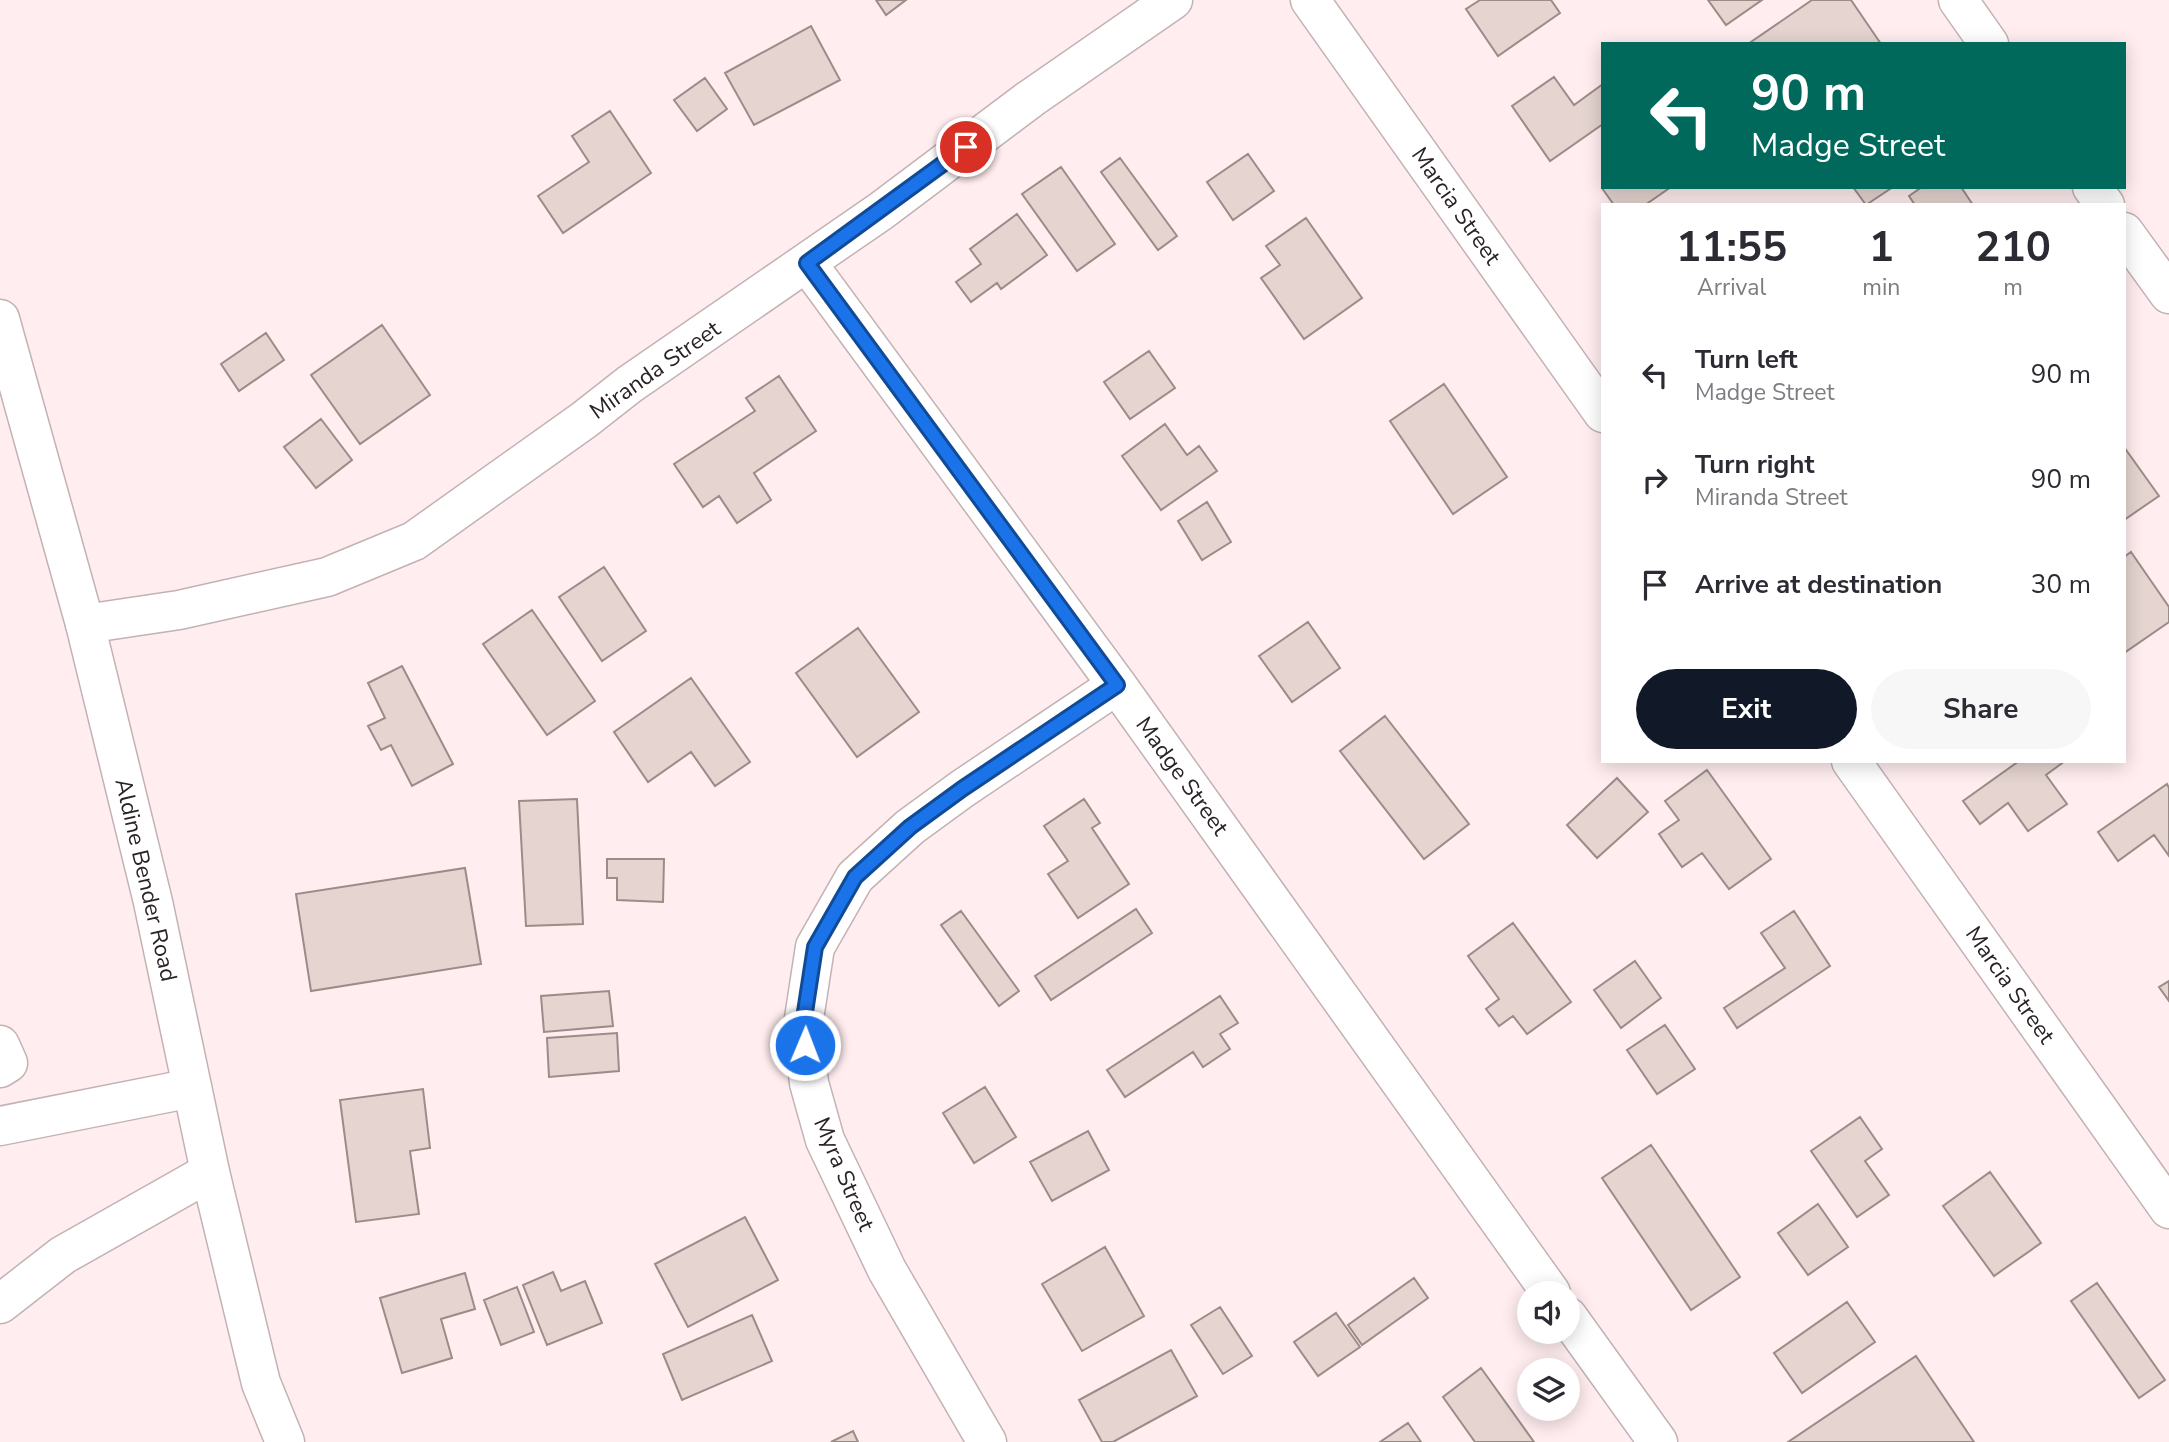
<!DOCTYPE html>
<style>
body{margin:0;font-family:"Nunito Sans",sans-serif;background:#f7f7f7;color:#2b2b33;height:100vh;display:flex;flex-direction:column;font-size:26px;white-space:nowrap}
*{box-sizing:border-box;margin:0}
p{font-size:23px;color:#7c7c81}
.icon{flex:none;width:38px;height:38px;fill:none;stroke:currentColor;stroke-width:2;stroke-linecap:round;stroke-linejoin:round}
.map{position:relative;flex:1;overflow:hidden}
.sheet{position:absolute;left:1601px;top:203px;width:525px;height:560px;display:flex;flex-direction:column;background:#fff;border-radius:0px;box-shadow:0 4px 18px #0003}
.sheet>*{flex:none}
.top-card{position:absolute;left:1601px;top:42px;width:525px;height:147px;border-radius:0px;box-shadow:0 4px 18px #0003;background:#00695c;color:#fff;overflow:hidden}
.buttons{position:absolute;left:1517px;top:1281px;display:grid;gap:14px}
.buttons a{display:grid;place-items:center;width:63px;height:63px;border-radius:50%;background:#fff;box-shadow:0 4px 18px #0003;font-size:35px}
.pin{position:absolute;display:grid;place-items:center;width:60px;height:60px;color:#fff;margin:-30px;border:4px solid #fff;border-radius:50%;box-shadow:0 2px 7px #0007}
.me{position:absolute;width:77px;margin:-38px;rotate:1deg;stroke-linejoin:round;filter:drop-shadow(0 0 5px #0008)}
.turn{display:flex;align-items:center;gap:24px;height:147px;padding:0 35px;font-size:32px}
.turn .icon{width:91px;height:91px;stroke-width:2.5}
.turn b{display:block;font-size:49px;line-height:60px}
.eta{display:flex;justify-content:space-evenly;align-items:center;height:119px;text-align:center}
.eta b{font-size:42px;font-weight:700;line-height:49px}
.cta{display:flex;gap:14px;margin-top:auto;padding:14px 35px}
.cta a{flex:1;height:80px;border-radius:42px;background:#111827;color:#fff;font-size:28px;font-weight:700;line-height:80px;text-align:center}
.cta a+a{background:#f7f7f7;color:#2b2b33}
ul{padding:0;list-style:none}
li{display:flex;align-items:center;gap:21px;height:105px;padding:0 35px}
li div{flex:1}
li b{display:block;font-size:26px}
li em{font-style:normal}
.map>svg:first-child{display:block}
</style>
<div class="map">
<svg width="2169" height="1442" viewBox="0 0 2169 1442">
<rect width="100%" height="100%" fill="#ffedef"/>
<path fill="#e5d4d0" stroke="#9b8c88" stroke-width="2" d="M876,0h30l-20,15z
M1480,0h71l9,13 -62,43 -32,-47z
M1708,0h54l-36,25z
M1812,0h39l30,44h-133z
M811,26l29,54 -86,45 -29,-52z
M1554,77l20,28 29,-21v40l-53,37 -38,-55z
M705,78l22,31 -30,22 -23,-31z
M610,111l41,62 -88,60 -25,-37 51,-34 -17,-26z
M1248,154l26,37 -41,29 -26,-38z
M1120,158l57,78 -19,14 -57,-78z
M1061,167l54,77 -38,27 -55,-77z
M1603,187h68l-26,18h-31l-12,-17z
M1853,187h40l-27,18z
M1922,187h39l12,18h-58l-6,-9z
M1017,214l30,41 -46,34 -4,-6 -26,19 -15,-20 25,-18 -11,-15z
M1306,218l56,80 -58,41 -43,-61 19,-13 -14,-19z
M382,325l48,70 -70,49 -49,-69z
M266,333l18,27 -45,31 -18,-27z
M1149,351l26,37 -45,31 -26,-37z
M779,376l37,55 -62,42 17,27 -34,23 -18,-27 -16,11 -29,-43 81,-53 -9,-13z
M1444,384l63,93 -54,37 -63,-93z
M321,419l31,41 -36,28 -32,-41z
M1165,424l22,31 12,-9 18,25 -56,39 -39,-54z
M2124,447l35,49 -35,24z
M1207,502l24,40 -29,18 -24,-39z
M2131,552l38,55v15l-45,31v-96z
M604,567l42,64 -44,30 -43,-64z
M532,610l63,91 -48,34 -64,-91z
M1308,622l32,46 -48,34 -33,-46z
M858,628l61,84 -62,45 -61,-84z
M402,666l51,98 -41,22 -21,-41 -10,5 -13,-24 17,-8 -17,-35z
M691,678l59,84 -35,24 -24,-34 -43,30 -34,-50z
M1385,716l84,108 -45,35 -84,-108z
M2019,761h46l-19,14 21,29 -39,27 -20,-28 -28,21 -17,-23z
M1707,770l64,89 -42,30 -27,-36 -20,14 -23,-33 20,-14 -14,-19z
M1617,778l31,34 -51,46 -30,-33z
M2167,784l2,4v68l-15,-21 -36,26 -20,-29z
M577,799l6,125 -57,2 -7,-125z
M1084,799l16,24 -8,5 37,56 -51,34 -30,-44 20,-13 -24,-35z
M607,859h57l-1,43 -46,-2v-22h-10z
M465,868l16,96 -170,27 -15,-97z
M1136,909l16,24 -101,67 -16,-24z
M961,911l58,80 -20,15 -58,-81z
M1794,911l36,55 -93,62 -13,-20 61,-40 -24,-35z
M1513,923l58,79 -44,32 -14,-18 -14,10 -13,-17 13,-10 -31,-43z
M1635,961l26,37 -40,30 -27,-38z
M2169,981v20l-10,-14z
M609,991l4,35 -69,6 -3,-36z
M1220,996l18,27 -18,11 10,15 -27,18 -10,-15 -68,45 -18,-27z
M1665,1025l30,44 -38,25 -30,-44z
M617,1033l2,38 -70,6 -2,-39z
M985,1087l31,50 -42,26 -31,-50z
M423,1089l7,59 -20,3 9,63 -63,8 -16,-122z
M1860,1117l22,32 -17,12 24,34 -32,22 -46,-66z
M1088,1131l21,39 -57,31 -22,-39z
M1651,1145l89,132 -49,33 -89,-132z
M1990,1172l51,71 -47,33 -51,-70z
M1818,1204l30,43 -40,28 -30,-42z
M745,1217l33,63 -90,47 -33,-63z
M1105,1247l39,69 -62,35 -40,-67z
M553,1272l8,19 24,-10 17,42 -55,22 -24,-60z
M465,1273l10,36 -34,10 11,39 -50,15 -22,-75z
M1414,1278l14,20 -66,47 -14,-20z
M2097,1283l68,97 -26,18 -68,-97z
M517,1287l17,45 -33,13 -17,-45z
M1847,1302l28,40 -73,51 -28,-40z
M1220,1307l32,49 -29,18 -32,-49z
M1336,1313l24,34 -42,29 -24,-34z
M752,1315l20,46 -90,39 -19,-46z
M1171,1350l26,46 -84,46h-11l-23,-42z
M1916,1356l58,86h-186z
M1481,1368l53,74h-59l-32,-45z
M1408,1423l13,19h-41z
M853,1431l5,11h-27z"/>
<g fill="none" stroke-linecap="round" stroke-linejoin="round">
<g stroke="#c3b2b4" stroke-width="41">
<path id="minor" d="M1310,0l293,413
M1958,0l31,44
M2092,187l13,18
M2124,232l45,62
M807,263l310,422 434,608
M85,624l94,-14 148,-33 87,-36 170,-121 46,-36 251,-173 149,-112 143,-99
M1851,761l318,448
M0,1045l8,18 -8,5
M0,1126l192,-38
M0,1304l63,-49 147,-83
M1568,1317l90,125
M987,1442l-100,-172 -62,-130 -16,-57 -6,-58 12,-78 40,-70 55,-50 52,-38 155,-104"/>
</g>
<g stroke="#c3b2b4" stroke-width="41">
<path id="major" d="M0,319l85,305 68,278 57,270 51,211 24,59"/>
</g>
<use href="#minor" stroke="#fff" stroke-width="38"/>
<use href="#major" stroke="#fff" stroke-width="38"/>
</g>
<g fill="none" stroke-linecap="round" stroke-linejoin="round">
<g stroke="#114b97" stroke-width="18">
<path id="route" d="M805,1045l-2,-20 12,-78 40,-70 55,-50 52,-38 155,-104 -310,-422 159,-116"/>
</g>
<use href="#route" stroke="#1a73e8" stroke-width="12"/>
</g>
<g text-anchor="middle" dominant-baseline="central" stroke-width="5" stroke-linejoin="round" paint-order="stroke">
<g font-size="23" fill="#2a2324" stroke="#fff">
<text transform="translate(1456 206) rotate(55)">Marcia Street</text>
<text transform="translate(655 370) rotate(-35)">Miranda Street</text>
<text transform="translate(1182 776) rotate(54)">Madge Street</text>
<text transform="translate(146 880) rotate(77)">Aldine Bender Road</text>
<text transform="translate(2010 985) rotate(55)">Marcia Street</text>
<text transform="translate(844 1174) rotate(67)">Myra Street</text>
</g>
</g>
</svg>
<div class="buttons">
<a><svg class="icon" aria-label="sound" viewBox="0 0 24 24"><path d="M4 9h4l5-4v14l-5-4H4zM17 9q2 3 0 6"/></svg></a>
<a><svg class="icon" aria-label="layers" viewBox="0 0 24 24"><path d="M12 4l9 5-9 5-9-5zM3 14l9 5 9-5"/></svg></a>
</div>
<div class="pin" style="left:966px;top:147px;background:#d93025"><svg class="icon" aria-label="arrive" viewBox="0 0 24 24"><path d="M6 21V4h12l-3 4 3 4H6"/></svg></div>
<svg class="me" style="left:805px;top:1045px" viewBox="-20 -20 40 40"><circle r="17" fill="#1a73e8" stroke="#fff" stroke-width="3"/><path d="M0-11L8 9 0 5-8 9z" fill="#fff"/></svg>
<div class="top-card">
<div class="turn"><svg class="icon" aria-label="left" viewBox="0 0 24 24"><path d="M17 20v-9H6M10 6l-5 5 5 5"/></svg><div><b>90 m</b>Madge Street</div></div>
</div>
<section class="sheet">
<div class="eta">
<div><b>11:55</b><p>Arrival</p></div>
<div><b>1</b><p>min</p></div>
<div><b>210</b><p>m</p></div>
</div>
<ul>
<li><svg class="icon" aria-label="left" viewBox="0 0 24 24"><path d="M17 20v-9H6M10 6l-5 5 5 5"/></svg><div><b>Turn left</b><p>Madge Street</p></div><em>90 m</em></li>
<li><svg class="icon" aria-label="right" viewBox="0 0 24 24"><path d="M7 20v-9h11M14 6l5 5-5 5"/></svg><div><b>Turn right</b><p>Miranda Street</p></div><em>90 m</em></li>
<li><svg class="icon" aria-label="arrive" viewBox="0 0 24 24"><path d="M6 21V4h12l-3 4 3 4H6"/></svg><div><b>Arrive at destination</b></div><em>30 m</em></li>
</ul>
<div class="cta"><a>Exit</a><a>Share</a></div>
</section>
</div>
